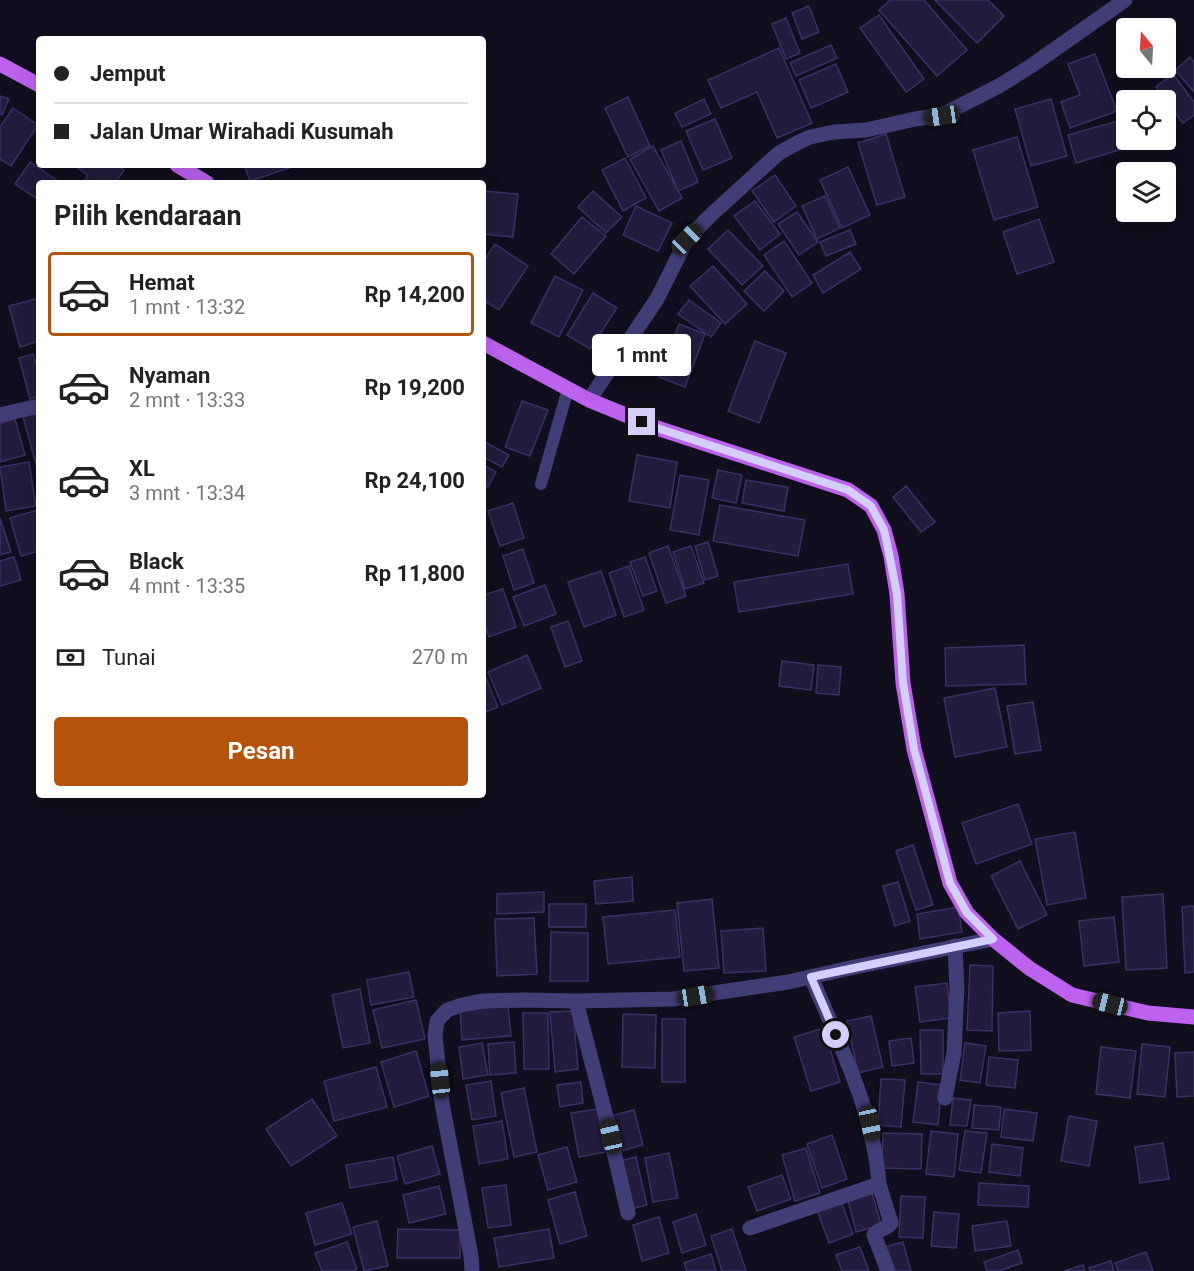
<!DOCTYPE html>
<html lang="id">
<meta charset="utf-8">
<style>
body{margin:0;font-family:Roboto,sans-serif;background:#f2f2f2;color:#222;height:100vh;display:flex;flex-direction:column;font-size:22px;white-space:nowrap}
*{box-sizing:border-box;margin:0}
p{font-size:20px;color:#767676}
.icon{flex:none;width:33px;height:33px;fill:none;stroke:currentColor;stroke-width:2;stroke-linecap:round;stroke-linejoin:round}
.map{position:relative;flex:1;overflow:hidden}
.sheet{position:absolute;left:36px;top:180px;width:450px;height:618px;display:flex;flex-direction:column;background:#fff;border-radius:6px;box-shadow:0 6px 24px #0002}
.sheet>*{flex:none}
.banner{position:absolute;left:36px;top:36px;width:450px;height:132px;border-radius:6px;box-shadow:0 6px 24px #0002;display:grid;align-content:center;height:132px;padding:0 18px;background:#fff}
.needle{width:39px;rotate:342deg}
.fabs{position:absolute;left:1116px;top:18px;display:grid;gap:12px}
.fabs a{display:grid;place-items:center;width:60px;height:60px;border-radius:6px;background:#fff;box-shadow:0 6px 24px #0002;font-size:30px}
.end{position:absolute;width:27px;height:27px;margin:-14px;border:8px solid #d4cefa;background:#111;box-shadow:0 0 0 3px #111}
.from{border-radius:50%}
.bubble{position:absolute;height:42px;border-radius:6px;background:#fff;box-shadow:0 6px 24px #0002;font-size:20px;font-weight:700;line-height:42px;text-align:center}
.car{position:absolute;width:18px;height:36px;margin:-18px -9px;border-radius:8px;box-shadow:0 0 4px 2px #0007;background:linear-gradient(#222 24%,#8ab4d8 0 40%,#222 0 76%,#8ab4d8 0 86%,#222 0)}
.banner b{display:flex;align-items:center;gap:21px;height:57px;font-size:22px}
.banner b+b{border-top:2px solid #e0e0e0}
.banner i{width:15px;height:15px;background:#222}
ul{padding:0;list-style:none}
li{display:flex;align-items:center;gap:18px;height:84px;margin:0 12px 9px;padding:0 6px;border:3px solid transparent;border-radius:6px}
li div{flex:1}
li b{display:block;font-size:22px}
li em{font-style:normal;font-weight:700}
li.selected{border-color:#b45309}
li>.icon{width:54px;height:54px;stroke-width:1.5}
h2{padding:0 18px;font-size:27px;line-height:72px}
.pay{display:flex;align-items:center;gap:15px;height:66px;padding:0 18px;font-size:22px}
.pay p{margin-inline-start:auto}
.primary-button{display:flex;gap:12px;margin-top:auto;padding:12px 18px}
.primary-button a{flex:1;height:69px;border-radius:6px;background:#b45309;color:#fff;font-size:24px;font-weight:700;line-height:69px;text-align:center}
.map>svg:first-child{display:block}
</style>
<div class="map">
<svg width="1194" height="1271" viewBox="0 0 1194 1271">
<rect width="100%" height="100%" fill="#110e1d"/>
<!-- building -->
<g fill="#231c3c" stroke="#3c3065" stroke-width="1.5">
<polygon points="890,0 924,0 967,50 937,76 879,10"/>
<polygon points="935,0 988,0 1004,16 977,43"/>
<polygon points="809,6 819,32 802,39 792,13"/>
<polygon points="879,15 924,79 906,92 860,28"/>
<polygon points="786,18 800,53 786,59 772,24"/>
<polygon points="831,45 837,58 796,76 790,63"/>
<polygon points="779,48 812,123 777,138 757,92 721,108 708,80"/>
<polygon points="1095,54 1117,111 1070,128 1061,102 1080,95 1068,64"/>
<polygon points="1190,57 1194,62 1194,92 1175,70"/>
<polygon points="836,64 848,92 811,108 799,80"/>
<polygon points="1173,74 1194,102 1194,115 1183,123 1156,87"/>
<polygon points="0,96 9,99 2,115 0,114"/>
<polygon points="628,97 650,146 628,157 605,108"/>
<polygon points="704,99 711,114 682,127 675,113"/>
<polygon points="1051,99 1067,156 1031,166 1015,109"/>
<polygon points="13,108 38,125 11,166 0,159 0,127"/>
<polygon points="715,119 732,158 703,170 686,131"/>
<polygon points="1122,120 1129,147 1076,163 1068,135"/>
<polygon points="886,134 905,197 877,205 858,143"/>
<polygon points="1017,137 1038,207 994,220 973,150"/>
<polygon points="681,141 698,182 678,191 661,150"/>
<polygon points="653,146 682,198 659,211 630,159"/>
<polygon points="625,158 646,198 623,211 602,170"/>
<polygon points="30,162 61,183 39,183 39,200 15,184"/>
<polygon points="73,165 117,165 124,170 115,183 83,183 88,175"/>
<polygon points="244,165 298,165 250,181"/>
<polygon points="848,167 870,215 842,228 820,180"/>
<polygon points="775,175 796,206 774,222 752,191"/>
<polygon points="483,191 518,194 513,237 483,234"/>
<polygon points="593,191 622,217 606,233 578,207"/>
<polygon points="825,196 840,228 817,239 802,206"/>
<polygon points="755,201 780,234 760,250 734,216"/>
<polygon points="636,206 672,223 658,251 623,235"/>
<polygon points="797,212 818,242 799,255 778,224"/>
<polygon points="582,217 606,236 574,274 551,254"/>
<polygon points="1039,219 1054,262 1017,274 1003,232"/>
<polygon points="728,230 763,266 742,285 708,249"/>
<polygon points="850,230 856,244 826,256 820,242"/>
<polygon points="784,241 812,283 792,297 764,255"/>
<polygon points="495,244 528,266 499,310 483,300 483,262"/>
<polygon points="850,252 861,269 823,293 813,275"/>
<polygon points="713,266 747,304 725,324 690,286"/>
<polygon points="765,271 784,291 764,311 744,291"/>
<polygon points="555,276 583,290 559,337 531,323"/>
<polygon points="593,293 617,308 590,349 567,335"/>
<polygon points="39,298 39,341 20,347 9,306"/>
<polygon points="689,300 721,323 711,337 678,314"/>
<polygon points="679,324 705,334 685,387 659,377"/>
<polygon points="755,341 786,353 759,423 728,411"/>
<polygon points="33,354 39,374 39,396 30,399 19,358"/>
<polygon points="522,401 548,410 530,456 505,447"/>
<polygon points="39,412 39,475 23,417"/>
<polygon points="15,419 25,455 0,462 0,423"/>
<polygon points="483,441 509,455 502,467 483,457"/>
<polygon points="637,455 677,462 670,508 629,501"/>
<polygon points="29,462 36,506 6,511 0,467"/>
<polygon points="483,465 496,472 488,487 483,484"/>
<polygon points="718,470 742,475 736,503 712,498"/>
<polygon points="680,475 709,480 699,535 670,530"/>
<polygon points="746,480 788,487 784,511 742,503"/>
<polygon points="906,486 935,522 921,532 893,497"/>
<polygon points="513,503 524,538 500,546 488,511"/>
<polygon points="720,505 805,520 798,556 713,541"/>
<polygon points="38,510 39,515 39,551 21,556 10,518"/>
<polygon points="0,518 11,552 0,555"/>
<polygon points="708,542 718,576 705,580 695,546"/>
<polygon points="668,546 686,596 666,603 649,553"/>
<polygon points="691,546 704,583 685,589 673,552"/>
<polygon points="523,549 534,583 514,590 503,556"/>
<polygon points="14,557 21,580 0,586 0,561"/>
<polygon points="645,557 657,591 643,596 630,562"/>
<polygon points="848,564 853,594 739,612 734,582"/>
<polygon points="629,566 644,610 624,617 609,573"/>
<polygon points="601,571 616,615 584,627 568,582"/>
<polygon points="545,585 556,614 524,626 513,597"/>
<polygon points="503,589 516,627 489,637 483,620 483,595"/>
<polygon points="568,621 582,661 565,667 551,627"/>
<polygon points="1024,645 1026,684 946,686 945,648"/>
<polygon points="527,655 541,688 502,705 488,672"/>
<polygon points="782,661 814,665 811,690 779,686"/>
<polygon points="818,665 841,667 839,695 816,693"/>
<polygon points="483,671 498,707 483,713"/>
<polygon points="995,688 1007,747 955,757 944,698"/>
<polygon points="1033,702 1041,750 1015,754 1007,706"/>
<polygon points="1018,804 1032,844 976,864 962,823"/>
<polygon points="1075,832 1086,898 1047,905 1035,839"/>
<polygon points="913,845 933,905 916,910 896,851"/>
<polygon points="1020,861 1047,915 1018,929 991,876"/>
<polygon points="632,877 633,901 596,904 594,881"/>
<polygon points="898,882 910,921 895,926 883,886"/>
<polygon points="544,892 544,912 497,914 497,894"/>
<polygon points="1163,894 1167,968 1126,970 1122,897"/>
<polygon points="712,899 719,968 684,971 677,903"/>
<rect x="549" y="904" width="37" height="23"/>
<polygon points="1194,906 1194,972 1185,973 1182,907"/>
<polygon points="958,907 962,932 920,939 917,914"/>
<polygon points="675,910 680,957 608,964 603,917"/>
<polygon points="1114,917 1119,962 1084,966 1079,921"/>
<polygon points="534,918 537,974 497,976 495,919"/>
<polygon points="763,928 766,971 724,973 721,931"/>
<polygon points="551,932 588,933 588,981 550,981"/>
<polygon points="970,965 993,966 992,1031 967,1030"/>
<polygon points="409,972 414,997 371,1005 367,980"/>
<polygon points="947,983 951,1018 920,1022 915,987"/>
<polygon points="360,989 370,1043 343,1048 332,995"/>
<polygon points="416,1000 425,1039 382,1048 373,1010"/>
<polygon points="508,1006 511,1036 462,1040 460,1010"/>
<polygon points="573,1011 578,1069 555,1072 550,1012"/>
<polygon points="1030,1011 1031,1050 999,1051 998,1013"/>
<polygon points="523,1013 548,1013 549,1069 524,1069"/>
<polygon points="623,1014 656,1015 655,1068 622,1067"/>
<polygon points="871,1016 883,1067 858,1073 847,1021"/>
<rect x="662" y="1019" width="23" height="63"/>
<polygon points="824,1028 840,1082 811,1091 794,1037"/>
<polygon points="920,1030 943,1030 943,1074 921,1074"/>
<polygon points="911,1038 914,1063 892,1066 889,1041"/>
<polygon points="514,1042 516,1073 490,1075 488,1044"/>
<polygon points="482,1043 488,1075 463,1079 459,1047"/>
<polygon points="965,1043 986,1046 980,1083 960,1080"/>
<polygon points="1142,1044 1170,1047 1165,1097 1137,1094"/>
<polygon points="1101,1047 1136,1051 1130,1098 1096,1094"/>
<polygon points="416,1051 429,1096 394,1107 381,1062"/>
<polygon points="1194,1052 1194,1096 1177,1097 1175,1053"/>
<polygon points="989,1057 1018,1060 1015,1088 986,1085"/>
<polygon points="376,1067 387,1107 334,1121 324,1081"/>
<polygon points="881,1079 905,1080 901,1127 878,1125"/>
<polygon points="491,1081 496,1116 472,1120 466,1085"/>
<polygon points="581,1082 583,1103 560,1107 557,1085"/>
<polygon points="918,1082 942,1085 938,1125 913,1122"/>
<polygon points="524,1088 537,1152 514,1157 501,1093"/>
<polygon points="953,1098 971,1100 967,1126 950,1125"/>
<polygon points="312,1099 337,1136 291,1166 266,1129"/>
<polygon points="974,1105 1001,1107 999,1130 972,1128"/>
<polygon points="597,1109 605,1152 579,1157 571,1113"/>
<polygon points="1004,1109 1037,1113 1033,1141 1001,1137"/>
<polygon points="634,1110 643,1145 620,1151 611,1116"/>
<polygon points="1069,1116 1097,1121 1089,1166 1061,1161"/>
<polygon points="502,1121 508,1159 479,1164 473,1126"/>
<polygon points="931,1131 958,1134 954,1177 926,1174"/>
<polygon points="965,1131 987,1133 981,1173 959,1170"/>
<polygon points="883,1133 922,1134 921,1169 882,1168"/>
<polygon points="832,1135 847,1179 822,1188 807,1144"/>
<polygon points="1163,1143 1169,1179 1140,1183 1135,1147"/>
<polygon points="992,1144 1023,1148 1020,1176 989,1172"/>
<polygon points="432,1146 440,1174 405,1184 397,1156"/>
<polygon points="567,1147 577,1182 548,1190 538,1155"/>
<polygon points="806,1148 820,1193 795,1201 782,1155"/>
<polygon points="669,1153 678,1198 653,1202 645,1158"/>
<polygon points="393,1157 397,1180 350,1188 346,1165"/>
<polygon points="636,1157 647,1205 631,1209 620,1161"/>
<polygon points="782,1175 791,1199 757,1211 748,1187"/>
<polygon points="979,1183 1029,1186 1028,1207 978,1205"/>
<polygon points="506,1185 511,1225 488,1228 482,1188"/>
<polygon points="439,1186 446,1214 409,1223 403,1195"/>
<polygon points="575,1192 587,1236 560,1244 548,1200"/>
<polygon points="872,1193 881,1225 856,1232 848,1200"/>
<polygon points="901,1196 925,1197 923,1238 899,1237"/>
<polygon points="841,1201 853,1234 829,1243 817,1210"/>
<polygon points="342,1203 352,1234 315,1245 306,1213"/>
<polygon points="934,1212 959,1214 956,1248 931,1246"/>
<polygon points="696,1214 706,1245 682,1253 673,1222"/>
<polygon points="659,1217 669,1253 642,1261 633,1225"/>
<polygon points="377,1221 388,1266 364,1271 353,1227"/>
<polygon points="1007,1221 1011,1246 975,1251 972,1226"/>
<polygon points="398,1229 460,1230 460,1258 397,1258"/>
<polygon points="549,1229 554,1258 499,1267 494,1238"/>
<polygon points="732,1229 746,1271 722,1271 711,1236"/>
<polygon points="347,1242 357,1269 352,1271 322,1271 315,1253"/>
<polygon points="903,1242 911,1271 891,1271 884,1247"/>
<polygon points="860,1247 869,1271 842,1271 836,1255"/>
<polygon points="1018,1250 1022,1263 999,1271 987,1271 984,1262"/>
<polygon points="1146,1252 1153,1271 1118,1271 1115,1263"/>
<polygon points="711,1254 716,1271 687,1271 684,1263"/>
<polygon points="1111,1261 1114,1271 1090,1271 1089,1268"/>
<polygon points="1083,1265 1085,1271 1064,1271"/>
</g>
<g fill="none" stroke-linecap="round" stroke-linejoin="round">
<!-- lane -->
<polyline stroke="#413d77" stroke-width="12" points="541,484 568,389"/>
<!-- street -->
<g stroke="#413d77" stroke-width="15">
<polyline points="589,400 657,299 687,239 712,214 779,153 797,143 810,137 834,132 866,130 915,119 942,115 999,86 1031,66 1125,0"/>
<polyline points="0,415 39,406"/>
<polyline points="576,1001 606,1117 628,1213"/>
<polyline points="945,1098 954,1053 957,989 955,946"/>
<path d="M 879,1184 L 891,1223 C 887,1229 878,1229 874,1235 L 888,1271"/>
<path d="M 750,1228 L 879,1184 C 874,1111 839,1043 811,977"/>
<polyline points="472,1271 471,1256 442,1103 435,1035 437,1021 447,1010 462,1005 482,1001 524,1000 576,1001 673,999 788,982 850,968 993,939"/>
</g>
<!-- primary -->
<g stroke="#bd61ef" stroke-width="15">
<polyline points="0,64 39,85"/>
<polyline points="177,165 207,183"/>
<polyline points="483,343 589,400 660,429 848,490 871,506 884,530 891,556 897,594 903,683 914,749 950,883 967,913 993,939 1029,968 1072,995 1148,1013 1194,1017"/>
</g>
</g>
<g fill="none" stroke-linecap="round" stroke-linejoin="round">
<!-- route -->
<polyline stroke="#d4cefa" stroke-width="8" points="642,422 660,429 848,490 871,506 884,530 887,543 897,594 903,683 914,749 950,883 967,913 993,939 811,977 836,1035"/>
</g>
</svg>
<div class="fabs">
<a><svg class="needle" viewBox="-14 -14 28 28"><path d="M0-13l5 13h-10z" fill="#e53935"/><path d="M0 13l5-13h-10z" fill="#767676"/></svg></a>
<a><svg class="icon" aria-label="locate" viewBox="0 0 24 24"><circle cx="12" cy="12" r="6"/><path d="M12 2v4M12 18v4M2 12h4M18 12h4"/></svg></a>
<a><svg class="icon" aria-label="layers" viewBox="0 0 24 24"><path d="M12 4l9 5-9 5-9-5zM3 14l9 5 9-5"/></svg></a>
</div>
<i class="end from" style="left:836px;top:1035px"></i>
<i class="end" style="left:642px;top:422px"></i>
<div class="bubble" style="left:592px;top:334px;width:99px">1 mnt</div>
<i class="car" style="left:942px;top:116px;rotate:262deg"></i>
<i class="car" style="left:687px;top:239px;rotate:45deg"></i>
<i class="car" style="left:696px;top:996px;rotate:81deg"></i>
<i class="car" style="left:1110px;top:1004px;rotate:284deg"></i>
<i class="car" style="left:440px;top:1080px;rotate:354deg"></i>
<i class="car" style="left:870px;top:1123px;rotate:168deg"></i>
<i class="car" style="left:611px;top:1136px;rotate:347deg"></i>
<div class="banner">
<b><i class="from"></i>Jemput</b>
<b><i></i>Jalan Umar Wirahadi Kusumah</b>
</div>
<section class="sheet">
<h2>Pilih kendaraan</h2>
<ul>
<li class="selected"><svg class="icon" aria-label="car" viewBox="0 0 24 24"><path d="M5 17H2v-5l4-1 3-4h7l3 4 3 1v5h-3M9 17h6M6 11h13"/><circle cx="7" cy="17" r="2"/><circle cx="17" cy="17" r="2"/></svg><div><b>Hemat</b><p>1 mnt · 13:32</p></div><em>Rp 14,200</em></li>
<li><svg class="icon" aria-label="car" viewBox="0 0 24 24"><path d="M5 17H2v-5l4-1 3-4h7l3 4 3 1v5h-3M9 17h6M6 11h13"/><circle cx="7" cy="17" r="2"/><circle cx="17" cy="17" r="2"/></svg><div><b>Nyaman</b><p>2 mnt · 13:33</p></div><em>Rp 19,200</em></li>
<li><svg class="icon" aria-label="car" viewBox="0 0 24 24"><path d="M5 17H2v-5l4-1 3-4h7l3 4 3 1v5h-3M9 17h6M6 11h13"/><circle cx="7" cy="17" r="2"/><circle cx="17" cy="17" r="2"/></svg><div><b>XL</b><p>3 mnt · 13:34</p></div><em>Rp 24,100</em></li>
<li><svg class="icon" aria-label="car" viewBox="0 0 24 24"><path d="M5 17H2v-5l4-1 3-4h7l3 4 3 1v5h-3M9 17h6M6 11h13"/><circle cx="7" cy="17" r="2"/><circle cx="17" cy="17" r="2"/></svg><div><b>Black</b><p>4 mnt · 13:35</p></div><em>Rp 11,800</em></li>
</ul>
<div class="pay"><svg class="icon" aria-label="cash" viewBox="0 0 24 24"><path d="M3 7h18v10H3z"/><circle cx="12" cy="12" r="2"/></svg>Tunai<p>270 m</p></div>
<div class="primary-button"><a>Pesan</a></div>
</section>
</div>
